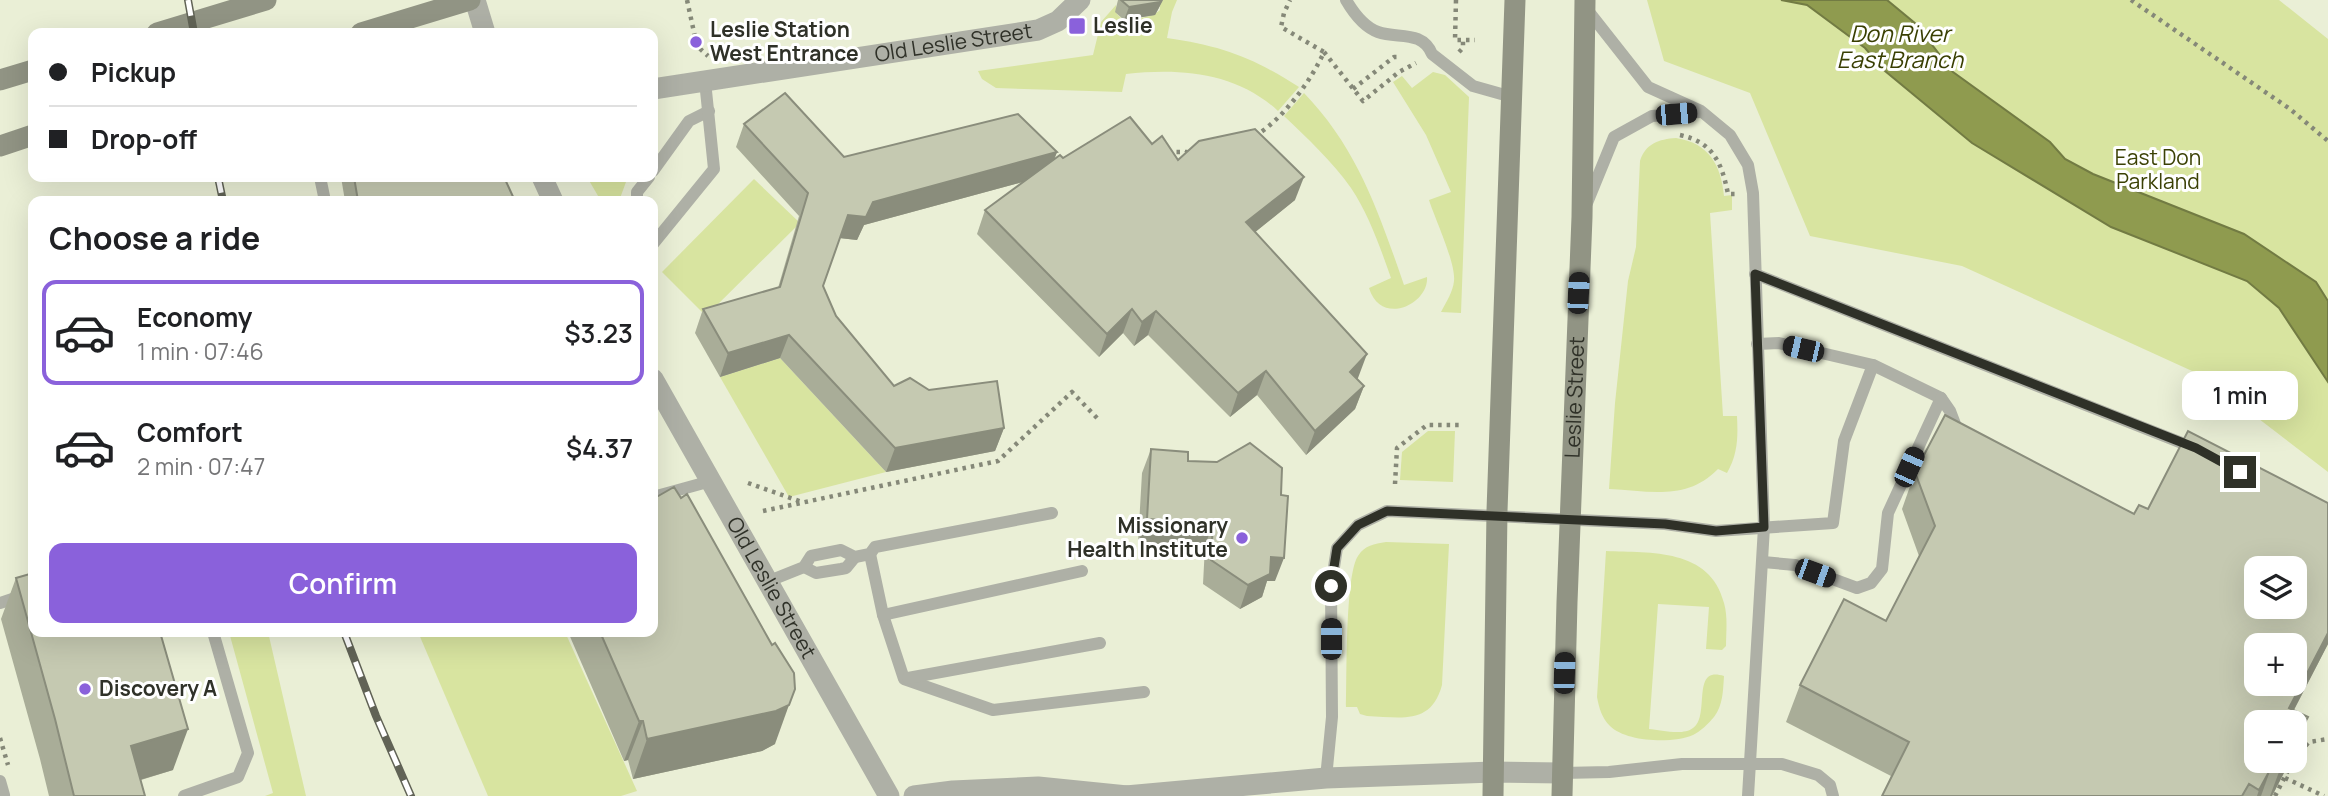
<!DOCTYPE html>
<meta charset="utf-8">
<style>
body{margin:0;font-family:Manrope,sans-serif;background:#f2f2f2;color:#202124;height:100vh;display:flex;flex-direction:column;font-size:26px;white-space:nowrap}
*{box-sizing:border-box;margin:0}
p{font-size:23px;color:#757577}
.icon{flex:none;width:38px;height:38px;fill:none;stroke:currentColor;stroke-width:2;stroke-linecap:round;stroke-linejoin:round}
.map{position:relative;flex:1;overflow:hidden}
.details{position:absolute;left:28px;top:196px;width:630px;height:441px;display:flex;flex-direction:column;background:#fff;border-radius:14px;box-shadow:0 7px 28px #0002}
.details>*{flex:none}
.top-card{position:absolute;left:28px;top:28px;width:630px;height:154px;border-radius:14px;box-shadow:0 7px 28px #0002;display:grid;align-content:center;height:154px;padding:0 21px;background:#fff}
.buttons{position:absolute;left:2244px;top:556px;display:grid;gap:14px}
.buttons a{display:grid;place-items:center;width:63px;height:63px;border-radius:14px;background:#fff;box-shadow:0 7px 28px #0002;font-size:35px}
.end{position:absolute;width:32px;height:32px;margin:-16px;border:9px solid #2f3128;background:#fff;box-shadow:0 0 0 4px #fff}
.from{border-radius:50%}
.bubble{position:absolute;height:49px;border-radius:14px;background:#fff;box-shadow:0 7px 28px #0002;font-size:23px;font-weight:600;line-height:49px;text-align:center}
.car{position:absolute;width:21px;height:42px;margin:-21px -10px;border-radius:9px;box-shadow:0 0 5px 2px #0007;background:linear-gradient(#222 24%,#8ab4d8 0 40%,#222 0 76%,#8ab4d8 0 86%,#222 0)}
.top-card b{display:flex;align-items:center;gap:24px;height:66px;font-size:26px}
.top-card b+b{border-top:2px solid #e0e0e0}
.top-card i{width:18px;height:18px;background:#202124}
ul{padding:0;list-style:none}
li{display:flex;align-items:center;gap:21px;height:105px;margin:0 14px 10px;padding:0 7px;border:4px solid transparent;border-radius:14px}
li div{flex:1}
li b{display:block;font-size:26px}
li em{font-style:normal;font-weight:600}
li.on{border-color:#8a61db}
li>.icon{width:63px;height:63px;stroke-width:1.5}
h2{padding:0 21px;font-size:32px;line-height:84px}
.action{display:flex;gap:14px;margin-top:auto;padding:14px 21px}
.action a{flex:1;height:80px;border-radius:14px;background:#8a61db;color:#fff;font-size:28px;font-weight:600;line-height:80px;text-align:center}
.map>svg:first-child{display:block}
</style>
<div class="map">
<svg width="2328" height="796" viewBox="0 0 2328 796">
<rect width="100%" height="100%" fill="#eaefd6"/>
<!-- green -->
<g fill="#d8e4a0">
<path d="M 1160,0 L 1177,0 L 1172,12 L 1167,38 C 1222,46 1252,57 1299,87 L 1278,111 C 1236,72 1180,68 1126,74 L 1122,92 L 996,88 L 982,79 L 978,71 L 1093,55 L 1101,22 L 1116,5 L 1117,14 L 1123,20 C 1135,19 1151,18 1160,10 Z"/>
<polygon points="1647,0 2279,0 2328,39 2328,472 2203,376 1962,266 1810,236 1750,93 1664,61"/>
<path d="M 1433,72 L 1445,75 L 1469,97 L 1461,313 L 1441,312 C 1446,302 1453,292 1454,281 C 1456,263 1435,219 1429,200 L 1451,192 L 1426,135 L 1393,82 L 1402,76 L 1412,88 Z"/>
<path d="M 1304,93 C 1358,149 1379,213 1404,285 L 1427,277 C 1429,304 1381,327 1369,288 L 1391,278 C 1380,247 1369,215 1351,188 C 1332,161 1307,138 1284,116 Z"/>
<path d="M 1676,138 C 1709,143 1721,165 1724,196 L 1732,195 L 1732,210 L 1710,213 L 1723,416 L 1737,416 C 1738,437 1738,454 1727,473 L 1718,469 C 1687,501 1650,491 1609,489 L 1615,403 L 1628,281 L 1636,247 L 1640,161 C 1645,144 1659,139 1676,138 Z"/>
<polygon points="587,177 618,177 626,182 619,201 601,201"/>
<polygon points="754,179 800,223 706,316 662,272"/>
<polygon points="780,358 886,472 789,497 720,377"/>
<polygon points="1428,431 1455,431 1453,482 1400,480 1402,452"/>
<path d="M 1386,542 L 1449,544 L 1442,685 C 1431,726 1400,717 1367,716 L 1360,714 L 1357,707 L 1346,707 C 1347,678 1345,575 1358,556 C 1365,545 1374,544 1386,542 Z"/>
<path d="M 1606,551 C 1651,553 1710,548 1724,603 C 1728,617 1726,632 1726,646 L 1722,650 L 1706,649 L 1709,607 L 1658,604 L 1649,729 C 1661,730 1683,736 1693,728 C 1711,716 1690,665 1724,676 C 1723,691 1723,705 1714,717 C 1709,723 1700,732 1693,735 C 1673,744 1626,742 1610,726 C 1602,718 1599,708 1597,697 Z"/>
<polygon points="229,632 268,632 306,796 265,796 273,793"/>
<polygon points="418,632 565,632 637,791 621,796 488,796"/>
</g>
<!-- water -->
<polygon fill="#8f9b4f" stroke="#727b43" stroke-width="2" points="1781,0 1887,0 1916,24 1953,72 2050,142 2065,159 2093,174 2244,234 2316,282 2328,301 2328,382 2279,308 2247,281 2111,227 1972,143 1885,71 1865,48 1807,5"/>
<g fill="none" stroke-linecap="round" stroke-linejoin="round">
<!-- path -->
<g stroke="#858878" stroke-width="4.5" stroke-dasharray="3.5 5" stroke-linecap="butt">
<polyline points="687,0 697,46 708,56"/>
<polyline points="1456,0 1455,40 1475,40"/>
<polyline points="2131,0 2290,109 2328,141"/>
<polyline points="1324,52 1363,101 1399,72 1416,63"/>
<polyline points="1459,52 1463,48 1463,40"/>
<polyline points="1353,89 1394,57 1397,57"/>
<path d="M 1680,135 C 1713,142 1722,163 1728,194 L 1735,194"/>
<path d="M 1255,136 C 1283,119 1311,81 1324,52 L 1281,27 L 1284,13 L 1290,0"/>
<polyline points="1168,152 1187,152 1183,157"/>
<polyline points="748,483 802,502"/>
<polyline points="1395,484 1397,448 1427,425 1459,425"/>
<polyline points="763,511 998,461 1072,392 1099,420"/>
<polyline points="0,738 8,765"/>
<polyline points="2294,758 2309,742 2328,739"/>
<polyline points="2285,778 2324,796"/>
<polyline points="2275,796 2293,761"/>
</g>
<!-- service -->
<g stroke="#aeb0a6" stroke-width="12">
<path d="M 1346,0 C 1353,12 1364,27 1378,32 C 1398,39 1422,30 1432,54 L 1473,86 L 1512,97"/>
<polyline points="1585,7 1648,87 1701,111 1730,135 1748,165 1753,193 1764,527 1748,796"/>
<polyline points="653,171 689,121 709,111"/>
<polyline points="320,177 325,201"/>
<polyline points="637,201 637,192 649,177"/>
<polyline points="1587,203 1614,137 1652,116 1700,112"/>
<polyline points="653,244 714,169 705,81"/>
<polyline points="1755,274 2197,449"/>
<polyline points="1757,344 1779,343 1873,365 1941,398 1888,513 1882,569 1871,583 1857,588 1795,565 1763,562"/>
<polyline points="1941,398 1950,411 1958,432"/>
<polyline points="653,497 711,481"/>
<polyline points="870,554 883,615 904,679 993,710 1144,692"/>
<polyline points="804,567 816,573 841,569 846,568 855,557"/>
<polyline points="769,581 804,567 811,556 841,550 855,557 870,554 875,547 1052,513"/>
<polyline points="0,603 33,592"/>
<polyline points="883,615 1082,571"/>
<polyline points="908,678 1100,643"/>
<polyline points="1562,773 1609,772 1682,764 1782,764 1818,775 1830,785 1833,796"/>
<polyline points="1326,778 1332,717 1331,586 1337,548 1358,525 1387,511 1665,524 1716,531 1833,523 1844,441 1873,365"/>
<polyline points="0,781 4,795 2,796"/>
<polyline points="184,796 238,777 248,753 213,632"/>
</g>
<!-- minor -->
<g stroke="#aeb0a6" stroke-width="21">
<polyline points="475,0 485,33"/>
<path id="s1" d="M 653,89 L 1038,30 L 1058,21 L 1080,0"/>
<polyline points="542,177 553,201"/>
<path id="s2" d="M 653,379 L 889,796"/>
</g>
<!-- tertiary -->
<g stroke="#aeb0a6" stroke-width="21">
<polyline points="914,796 953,791 1038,787 1127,796"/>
<polyline points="1126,796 1326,778 1493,772 1562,773"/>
</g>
<!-- secondary -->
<g stroke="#919484" stroke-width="21">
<polyline points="157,33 266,0"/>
<polyline points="361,33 470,0"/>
<polyline points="0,80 33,70"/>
<polyline points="0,146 33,135"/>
<polyline points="1493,796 1497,511 1515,0"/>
<path id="s3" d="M 1562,796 L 1567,602 L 1582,217 L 1585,0"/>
</g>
<!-- rail casing -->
<g stroke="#616356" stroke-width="8">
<g id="rail">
<polyline points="188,0 194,33"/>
<polyline points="218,177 223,201"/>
<polyline points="344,632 376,716 411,796"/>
</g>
</g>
<!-- rail -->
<use href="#rail" stroke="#fff" stroke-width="5" stroke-dasharray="16" stroke-linecap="butt"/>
</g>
<!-- wall -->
<g fill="#a9ad98">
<polygon points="1118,0 1163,0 1155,15 1124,20 1115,12"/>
<polygon points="744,124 844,157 1057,152 1054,160 1152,144 1178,160 1295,200 1255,232 1358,378 1357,379 1364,386 1355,409 1306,455 1257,395 1230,417 1148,335 1134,346 1123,333 1099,357 977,234 985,210 1023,182 864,225 857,240 840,238 823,286 836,316 894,386 929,390 1004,428 995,451 886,472 780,358 720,377 695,333 703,309 778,288 799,216 736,147"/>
<polygon points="341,177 504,177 515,201 345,201"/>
<polygon points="1151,449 1188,461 1275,581 1267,581 1262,597 1240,609 1203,584 1205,546 1138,543 1142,473"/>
<polygon points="1915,472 2134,514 2148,509 2328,503 2328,644 2294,710 2290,761 2272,796 1882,796 1891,776 1786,722 1800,685 1886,621 1919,556 1902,509"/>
<polygon points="16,578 173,770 141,780 145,796 49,796 40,759 1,619"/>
<polygon points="568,632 653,632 775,744 762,751 633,779 628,760 624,761"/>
</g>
<!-- shaded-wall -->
<g fill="#8a8d7c">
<polygon points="1163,0 1155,15 1124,20 1129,7"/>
<polygon points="1057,152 1048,175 864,225 857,240 839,238 848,215 873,202"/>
<polygon points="1304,177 1295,200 1238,246 1246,222"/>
<polygon points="1132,309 1123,333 1099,357 1107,334"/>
<polygon points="1156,311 1148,335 1134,346 1142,322"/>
<polygon points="789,335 780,358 720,377 728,353"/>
<polygon points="1367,354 1358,378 1341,395 1350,372"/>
<polygon points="1266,371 1257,395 1230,417 1238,393"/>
<polygon points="1364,386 1355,409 1306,455 1315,431"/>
<polygon points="1004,428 995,451 886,472 895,448"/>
<polygon points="1147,519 1213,523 1205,546 1138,543"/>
<polygon points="1271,557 1284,558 1275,581 1267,581 1262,597 1240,609 1248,585"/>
<polygon points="2328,633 2328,644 2287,723 2289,708"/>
<polygon points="789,705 775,744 762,751 633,779 647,739"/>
<polygon points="2308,717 2294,754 2294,743"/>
<polygon points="639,721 643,721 628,760 624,761"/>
<polygon points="188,729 173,770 116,787 131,746"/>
<polygon points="2285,761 2290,761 2272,796 2270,796 2279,772"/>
<polygon points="2271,768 2261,796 2257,796 2259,790"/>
</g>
<!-- building -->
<g fill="#c5c9b1" stroke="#8a8d7c" stroke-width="2" fill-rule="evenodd">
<polygon points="1121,0 1161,0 1160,2 1129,7"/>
<polygon points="785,93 844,157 1018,114 1057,152 873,202 866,217 848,215 823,286 836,316 894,386 910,378 929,390 997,381 1004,428 895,448 789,335 728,353 703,309 780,287 808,193 744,124"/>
<polygon points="1130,117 1152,144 1162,136 1178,160 1199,141 1255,129 1304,177 1246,222 1367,354 1350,372 1364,386 1315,431 1266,371 1238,393 1156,311 1142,322 1132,309 1107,334 985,210 1060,155 1063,158"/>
<polygon points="354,177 504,177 515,201 358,201"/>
<path d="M 1945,415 L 2134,514 L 2139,505 L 2148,509 L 2188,431 L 2328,503 L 2328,633 L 2289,708 L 2308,717 L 2294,743 L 2294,723 L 2256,723 L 2256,761 L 2285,761 L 2279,772 L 2271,768 L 2259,790 L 2249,784 L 2242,796 L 1882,796 L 1909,742 L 1800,685 L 1844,599 L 1886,621 L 1935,526 L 1915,472 ZM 2256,569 L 2294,569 L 2294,607 L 2256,607 ZM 2256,646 L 2294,646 L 2294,684 L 2256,684 Z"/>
<polygon points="1250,443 1282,468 1281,495 1288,496 1284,558 1271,557 1270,574 1248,585 1211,560 1213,523 1147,519 1151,449 1188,452 1188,461 1217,462"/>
<polygon points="674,487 681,498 687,494 772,645 775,643 794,673 795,689 789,705 776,711 647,739 643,721 639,721 600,632 653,632 653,499"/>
<polygon points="33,573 33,632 160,632 188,729 131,746 145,796 74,796 55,719 16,578"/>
</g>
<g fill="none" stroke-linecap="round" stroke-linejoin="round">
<!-- route -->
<polyline stroke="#2f3128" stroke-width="9" points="1331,586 1337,548 1358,525 1387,511 1665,524 1716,531 1764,527 1755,274 2196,448 2240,472"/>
</g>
<!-- markers -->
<g fill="#8a61db" stroke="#fff" stroke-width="2.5">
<rect x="1068" y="17" width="18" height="18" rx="3.5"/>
<circle cx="696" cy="42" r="7"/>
<circle cx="1242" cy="538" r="7"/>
<circle cx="85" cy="689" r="7"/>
</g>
<g text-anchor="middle" stroke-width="6" stroke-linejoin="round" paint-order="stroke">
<!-- poi labels -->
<g font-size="21" font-weight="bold" fill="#2f3128" stroke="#fff" text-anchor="start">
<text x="1093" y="33">Leslie</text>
<text x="710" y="37">Leslie Station<tspan x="710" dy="24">West Entrance</tspan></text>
<text x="1228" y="533" text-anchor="end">Missionary<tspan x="1228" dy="24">Health Institute</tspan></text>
<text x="99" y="696">Discovery A</text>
</g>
<!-- street labels -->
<g font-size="21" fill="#2f3128" stroke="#fff">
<text dy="7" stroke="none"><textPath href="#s1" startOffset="304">Old Leslie Street</textPath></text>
<text dy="7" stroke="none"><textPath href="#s3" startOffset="399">Leslie Street</textPath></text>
<text dy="7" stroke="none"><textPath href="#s2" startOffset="240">Old Leslie Street</textPath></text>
</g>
<!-- park labels -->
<g font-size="21" fill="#3b4104" stroke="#fff">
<text x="2158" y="165">East Don<tspan x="2158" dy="24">Parkland</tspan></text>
</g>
<!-- water labels -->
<g font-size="23" font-style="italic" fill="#393f02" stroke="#fff">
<text x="1900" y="42">Don River<tspan x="1900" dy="26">East Branch</tspan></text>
</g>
</g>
</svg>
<div class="buttons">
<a><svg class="icon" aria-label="layers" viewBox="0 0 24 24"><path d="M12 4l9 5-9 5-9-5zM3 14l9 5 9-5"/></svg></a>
<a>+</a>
<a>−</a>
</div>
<i class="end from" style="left:1331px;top:586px"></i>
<i class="end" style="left:2240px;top:472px"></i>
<div class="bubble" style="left:2182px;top:371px;width:116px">1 min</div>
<i class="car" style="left:1676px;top:114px;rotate:85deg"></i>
<i class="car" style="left:1578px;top:293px;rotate:3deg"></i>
<i class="car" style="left:1803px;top:349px;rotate:283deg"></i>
<i class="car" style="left:1909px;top:467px;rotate:24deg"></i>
<i class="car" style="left:1815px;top:573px;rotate:110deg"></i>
<i class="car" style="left:1331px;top:639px;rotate:0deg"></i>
<i class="car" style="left:1564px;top:673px;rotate:2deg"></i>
<div class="top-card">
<b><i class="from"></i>Pickup</b>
<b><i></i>Drop-off</b>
</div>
<section class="details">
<h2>Choose a ride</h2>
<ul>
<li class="on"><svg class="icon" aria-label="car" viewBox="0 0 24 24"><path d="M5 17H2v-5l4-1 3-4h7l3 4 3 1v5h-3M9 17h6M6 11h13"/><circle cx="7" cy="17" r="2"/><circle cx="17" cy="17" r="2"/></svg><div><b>Economy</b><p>1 min · 07:46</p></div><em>$3.23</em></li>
<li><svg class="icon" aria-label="car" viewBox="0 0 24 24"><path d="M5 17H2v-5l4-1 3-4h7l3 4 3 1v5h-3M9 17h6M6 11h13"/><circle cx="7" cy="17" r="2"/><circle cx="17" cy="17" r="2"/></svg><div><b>Comfort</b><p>2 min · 07:47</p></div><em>$4.37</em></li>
</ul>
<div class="action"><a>Confirm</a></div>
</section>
</div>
